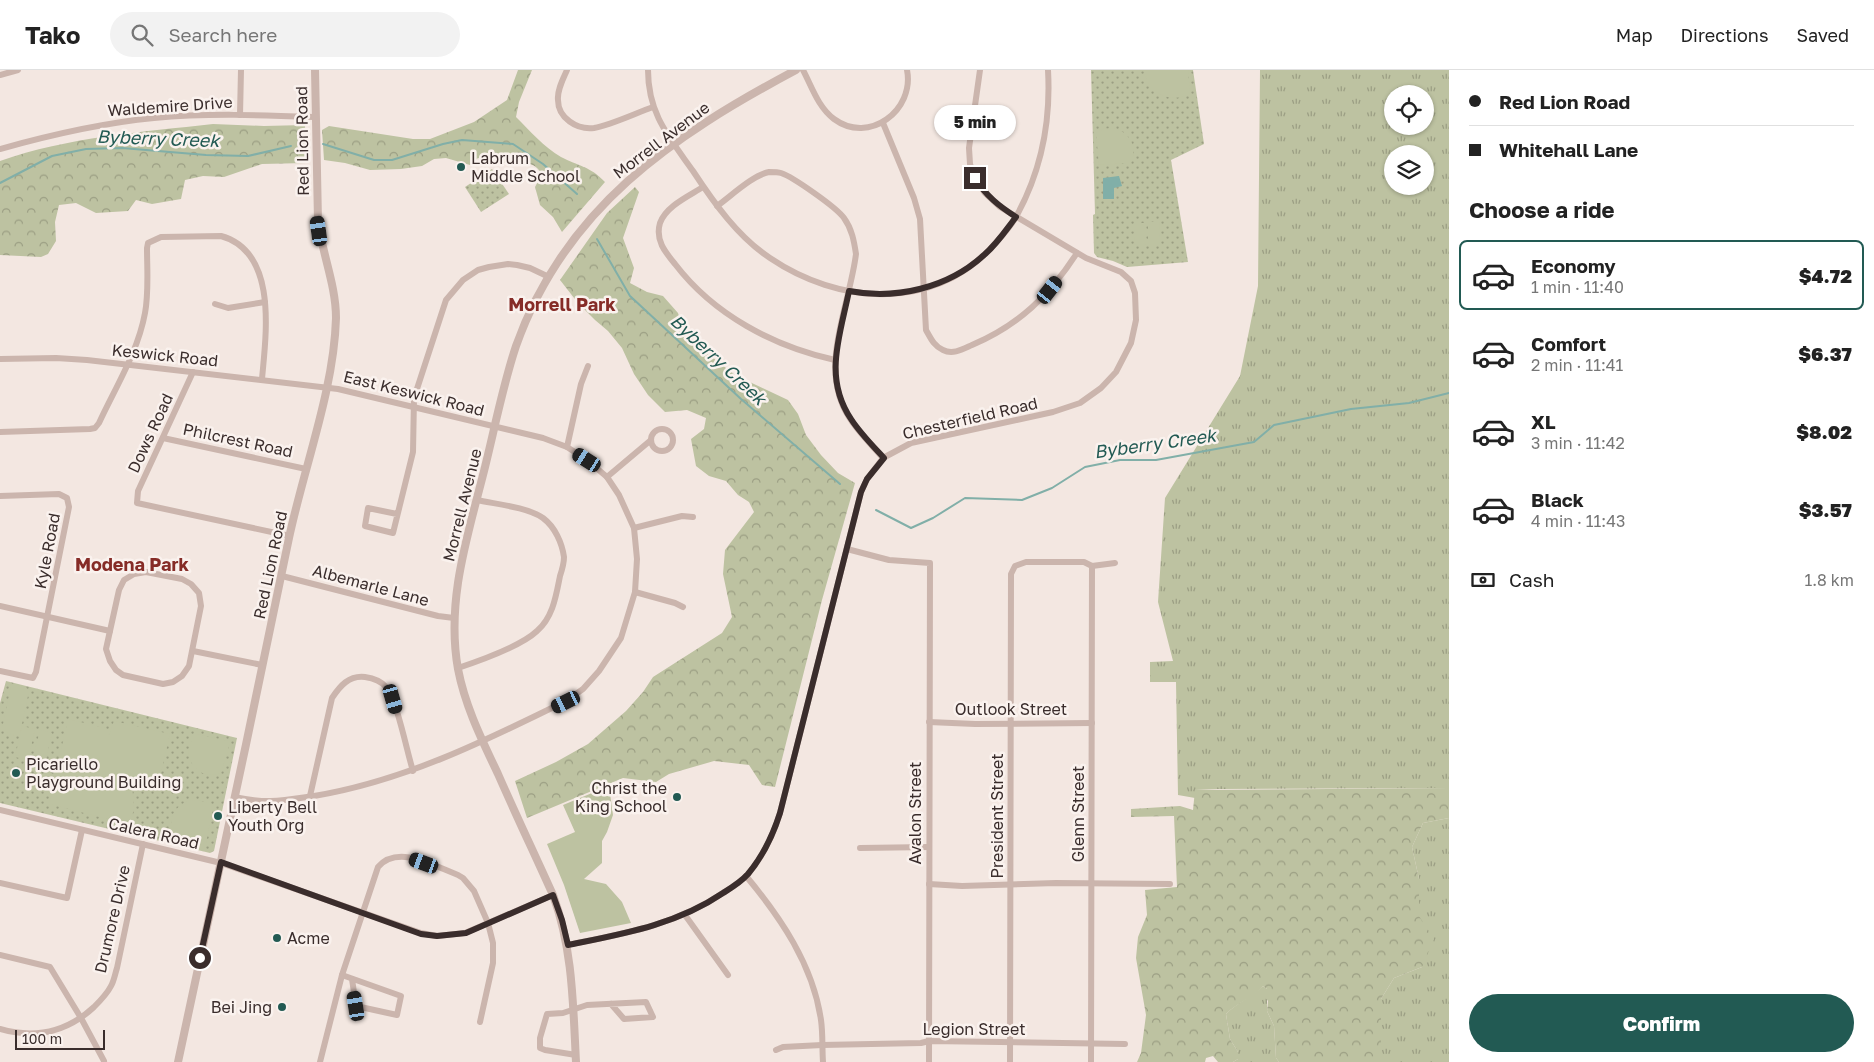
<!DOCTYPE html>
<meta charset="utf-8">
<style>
body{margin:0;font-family:"Golos Text",sans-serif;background:#f2f2f2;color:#222;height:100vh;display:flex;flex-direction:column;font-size:19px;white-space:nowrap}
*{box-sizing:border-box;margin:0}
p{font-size:16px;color:#767676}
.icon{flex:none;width:28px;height:28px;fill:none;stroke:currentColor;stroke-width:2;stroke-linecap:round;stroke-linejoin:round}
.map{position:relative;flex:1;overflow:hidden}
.details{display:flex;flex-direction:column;background:#fff;width:425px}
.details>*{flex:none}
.guide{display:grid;align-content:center;height:110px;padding:0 20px;background:#fff}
.tools{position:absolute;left:1384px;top:15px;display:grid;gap:10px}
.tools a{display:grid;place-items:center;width:50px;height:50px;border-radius:50%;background:#fff;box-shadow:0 1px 4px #0004;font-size:25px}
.scale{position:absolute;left:15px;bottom:12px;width:90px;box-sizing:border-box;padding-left:5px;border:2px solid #3a2d2c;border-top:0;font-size:14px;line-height:18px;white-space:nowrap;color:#3a2d2c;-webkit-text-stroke:4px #faf2ee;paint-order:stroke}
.end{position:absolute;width:22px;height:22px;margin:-11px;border:6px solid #3a2d2c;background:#fff;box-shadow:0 0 0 2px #fff}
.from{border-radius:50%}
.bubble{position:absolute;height:35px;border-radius:18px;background:#fff;box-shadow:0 1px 4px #0004;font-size:16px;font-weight:800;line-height:35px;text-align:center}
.car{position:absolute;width:15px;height:30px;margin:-15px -8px;border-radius:6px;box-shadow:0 0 4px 1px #0007;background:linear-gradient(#222 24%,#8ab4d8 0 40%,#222 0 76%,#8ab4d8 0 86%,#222 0)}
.guide b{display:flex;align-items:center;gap:18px;height:48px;font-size:19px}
.guide b+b{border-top:1px solid #e0e0e0}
.guide i{width:12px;height:12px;background:#222}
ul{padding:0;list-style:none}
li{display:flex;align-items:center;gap:15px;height:70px;margin:0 10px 8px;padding:0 10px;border:2px solid transparent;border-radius:8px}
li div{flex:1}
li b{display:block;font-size:19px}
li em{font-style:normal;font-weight:800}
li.on{border-color:#225a53}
li>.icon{width:45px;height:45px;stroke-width:1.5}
h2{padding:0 20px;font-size:22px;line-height:60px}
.pay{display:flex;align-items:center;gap:12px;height:55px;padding:0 20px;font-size:19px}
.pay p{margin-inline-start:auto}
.button{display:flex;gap:10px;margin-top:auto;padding:10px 20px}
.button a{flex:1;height:58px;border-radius:30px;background:#225a53;color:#fff;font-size:20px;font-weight:800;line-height:58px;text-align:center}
header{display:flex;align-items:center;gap:30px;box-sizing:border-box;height:70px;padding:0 25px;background:#fff;border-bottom:1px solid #e0e0e0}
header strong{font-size:24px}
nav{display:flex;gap:28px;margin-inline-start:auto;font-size:18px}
.search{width:350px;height:45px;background:#f2f2f2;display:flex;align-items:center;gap:12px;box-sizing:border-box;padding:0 18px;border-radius:28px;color:#767676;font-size:19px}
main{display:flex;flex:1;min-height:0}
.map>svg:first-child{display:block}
</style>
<header>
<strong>Tako</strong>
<div class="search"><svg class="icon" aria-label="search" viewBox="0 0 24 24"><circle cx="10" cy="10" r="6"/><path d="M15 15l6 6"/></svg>Search here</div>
<nav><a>Map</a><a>Directions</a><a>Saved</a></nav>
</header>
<main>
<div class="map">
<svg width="1449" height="992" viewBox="0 0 1449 992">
<defs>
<pattern id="grass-tufts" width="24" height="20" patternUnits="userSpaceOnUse" patternTransform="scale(1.25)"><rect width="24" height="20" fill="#bdc2a1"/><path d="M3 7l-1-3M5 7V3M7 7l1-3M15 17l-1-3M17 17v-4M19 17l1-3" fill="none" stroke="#9b9e83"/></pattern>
<pattern id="forest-crowns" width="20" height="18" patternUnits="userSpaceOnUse" patternTransform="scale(1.25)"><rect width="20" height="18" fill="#bdc2a1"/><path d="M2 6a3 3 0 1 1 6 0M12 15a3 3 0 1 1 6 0" fill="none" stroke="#9b9e83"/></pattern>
<pattern id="park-dots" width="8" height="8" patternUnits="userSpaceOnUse" patternTransform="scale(1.25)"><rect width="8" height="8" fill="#bdc2a1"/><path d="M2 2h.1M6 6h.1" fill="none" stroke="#9b9e83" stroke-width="1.8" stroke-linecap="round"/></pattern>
</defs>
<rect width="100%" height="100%" fill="#f3e7e1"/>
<!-- grass -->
<g fill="url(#grass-tufts)" fill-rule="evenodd">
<path d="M 1260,0 L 1449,0 L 1449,718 L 1218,719 L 1195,720 L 1195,728 L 1178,725 L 1176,612 L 1150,612 L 1150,592 L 1173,591 L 1158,532 L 1165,428 L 1240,306 L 1258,216 ZM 1392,24 L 1425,24 L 1425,56 L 1392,56 ZM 1392,84 L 1425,84 L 1425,116 L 1392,116 Z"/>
<polygon points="1449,748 1449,992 1381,992 1381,929 1394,908 1422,897 1419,847 1419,809 1412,777 1423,753"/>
<path d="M 1263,916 L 1267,919 L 1267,941 L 1274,956 L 1276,988 L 1279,992 L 1233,992 L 1238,989 L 1238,982 L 1230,969 L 1226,944 C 1237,933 1251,927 1263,916 Z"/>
</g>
<!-- forest -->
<g fill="url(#forest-crowns)">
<path d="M 518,0 L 532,0 L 519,32 L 516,47 C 530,61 544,77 561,87 C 578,96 590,96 605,112 L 562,162 L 553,147 L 540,135 L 535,117 L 542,104 C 532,88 522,95 506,93 C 497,92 488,90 478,88 L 470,95 L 446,88 L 434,89 L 422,96 L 401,99 L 370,100 L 345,93 L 324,90 L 322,60 L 329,56 L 413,69 L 430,69 L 474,52 L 507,30 Z"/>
<path d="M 213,54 L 264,56 L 305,55 L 306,93 L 262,94 L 224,107 L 203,106 L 185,110 L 181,129 L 152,134 L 136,130 L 128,141 L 96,143 L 76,133 L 59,135 L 55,152 L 56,171 L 48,184 L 41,187 L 0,185 L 0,91 C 68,67 142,62 213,54 Z"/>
<polygon points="635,117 639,122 623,168 634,198 630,213 647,222 663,226 678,243 682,256 703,280 735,305 788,330 798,344 806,365 821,385 838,403 855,413 822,530 775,717 762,715 749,695 714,691 669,704 656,712 623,708 527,748 515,711 556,692 588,674 626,641 643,622 653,607 722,563 732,547 723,504 725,480 754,442 749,432 738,425 726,411 709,406 696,396 691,369 704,359 706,348 687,340 665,342 648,325 634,304 622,278 608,261 595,250 578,233 560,210 607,143"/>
<path d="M 1449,718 L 1449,748 L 1423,753 L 1412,777 L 1419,809 L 1419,846 L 1434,869 L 1422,897 L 1394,908 L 1381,929 L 1381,992 L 1279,992 L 1276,988 L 1274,956 L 1267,941 L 1268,931 L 1265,927 L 1267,919 L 1263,916 C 1253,928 1238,932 1226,944 L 1230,969 L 1238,982 L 1238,989 L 1233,992 L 1218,992 L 1213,986 L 1206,988 L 1205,992 L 1137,992 L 1141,983 L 1146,945 L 1136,888 L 1138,867 L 1147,845 L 1145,820 L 1177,817 L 1174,746 L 1131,747 L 1131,739 L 1180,736 L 1193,740 L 1195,720 Z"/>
</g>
<!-- park -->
<g fill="url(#park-dots)">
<polygon points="1091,0 1193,0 1204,74 1171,90 1188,192 1127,197 1113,191 1097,187 1094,183 1093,145 1095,144"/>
<polygon points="492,99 509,124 481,142 465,117"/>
<polygon points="6,611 237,668 214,781 210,783 0,733 0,633"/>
</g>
<!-- pitch -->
<g fill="#bdc2a1">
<path d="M 1144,0 L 1188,0 L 1190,24 C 1169,34 1147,23 1144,0 Z"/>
<path d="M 1112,58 C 1129,61 1138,76 1131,93 L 1099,95 L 1096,63 L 1103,59 Z"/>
<polygon points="1148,152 1159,152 1160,174 1148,174"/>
<polygon points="1134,153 1146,153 1146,174 1135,175"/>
<polygon points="15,615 25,617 29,621 20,663 16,666 5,662 2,659 11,617"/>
<polygon points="68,649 105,658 109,665 114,651 170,664 157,720 132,715 134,736 131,755 49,734"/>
<polygon points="22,656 35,659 28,690 15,687"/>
<polygon points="40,660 52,663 45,694 32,691"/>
<path d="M 197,664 L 228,671 L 230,673 L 221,703 C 196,713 177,682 197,664 Z"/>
<polygon points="609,716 613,745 607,762 602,771 602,793 584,809 606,814 622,832 631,853 580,863 564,815 547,774 575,762 563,735"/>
<path d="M 198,730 L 207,733 L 213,739 L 206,773 L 203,775 L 174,766 C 165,748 178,729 198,730 Z"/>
</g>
<!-- water -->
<polygon fill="#81afa8" points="1119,106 1122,116 1114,118 1114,129 1103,129 1103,108"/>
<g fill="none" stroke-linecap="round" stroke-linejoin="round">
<!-- stream -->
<g stroke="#81afa8" stroke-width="2">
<polyline points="323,74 374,90 392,90 443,74 462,70 513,74 543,94 577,124"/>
<polyline points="0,113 52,86 86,79 122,78 206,85 248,86 291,76"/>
<polyline points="597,169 630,226 741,329 840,414"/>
<polyline points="876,440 911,458 933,448 965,428 1022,430 1052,418 1085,397 1120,390 1156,390 1254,372 1274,355 1351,339 1409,333 1449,323"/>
</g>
<!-- minor -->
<g stroke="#cbb5ad" stroke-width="6">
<path d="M 567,0 C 563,9 557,20 558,30 C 558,48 577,60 594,58 C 611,55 636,43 653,37"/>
<path d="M 648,0 C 648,44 669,67 693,101 C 714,133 738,167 770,188 C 838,234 931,242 991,178 C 1000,168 1011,157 1017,145 C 1042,99 1051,52 1048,0"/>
<path d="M 803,0 C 812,17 818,37 834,49 C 869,75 915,40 907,0"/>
<polyline points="0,5 18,0"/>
<polyline points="240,45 241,0"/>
<path d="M 883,53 L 914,128 L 920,149 L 926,260 C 931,269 934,276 943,280 C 953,285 963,279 972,275 C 1019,255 1050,225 1077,183"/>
<path d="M 0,79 C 50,65 101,53 154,48 C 207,43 261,45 314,47"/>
<path d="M 703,117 C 689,126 666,136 660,153 C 655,170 665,182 675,194 C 714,245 773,276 835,290"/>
<path d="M 717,136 C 731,126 753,105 769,102 C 772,102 778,102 781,103 C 793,107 836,137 844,148 C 852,159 854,171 856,184 C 850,233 822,289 843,336 C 852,356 869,372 883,388"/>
<polyline points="215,234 228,238 265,232"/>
<path d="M 0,289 L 56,288 L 87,290 L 338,319 L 543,368 L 567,377 L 587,390 L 607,407 L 619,425 L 634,458 L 637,489 L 635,522 L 621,568 L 599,601 L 583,619 L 566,631 C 485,671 404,711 314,726 C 280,731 268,734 234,727"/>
<polyline points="193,302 138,421 137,433 290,466"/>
<circle cx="662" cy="370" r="11"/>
<path d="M 0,362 L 90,359 L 95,358 L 99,353 C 115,318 138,282 145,243 C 149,222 147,199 147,178 L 148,173 L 161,167 L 221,166 C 278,182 266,264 262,309"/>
<polyline points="163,368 306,399"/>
<polyline points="567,377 581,314 588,296"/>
<polyline points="607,407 651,370"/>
<polyline points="0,426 59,424 67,428 69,437 36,602 33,608 0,601"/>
<polyline points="397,444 368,438 365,456 393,463 413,382 414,328 446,230 463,210 478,200 489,197 508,194 517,195 530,198 549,207"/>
<polyline points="634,458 682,446 693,447"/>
<polyline points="847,479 889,490 930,493 929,992"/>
<polygon points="146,502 182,509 191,514 199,523 201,536 189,596 182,606 173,612 163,614 123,605 116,600 110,591 106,579 119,520 124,510 134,504"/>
<polyline points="282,506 438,546 454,548"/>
<polyline points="635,522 675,533 683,537"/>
<polyline points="0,536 110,561"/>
<polyline points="193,581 262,595"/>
<path d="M 458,598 C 479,591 521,576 537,561 C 553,547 556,526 560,506 C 562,500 564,493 564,487 C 562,473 555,457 543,448 C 527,437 495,434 477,430"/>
<polyline points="929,652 975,654 1092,653"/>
<path d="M 310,726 L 332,628 C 340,616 349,605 365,607 C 372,608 381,611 386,617 C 397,630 407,682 413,701"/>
<polyline points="0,740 221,793 421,863 437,866 465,863 553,825"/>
<polyline points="860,778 929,777"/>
<path d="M 746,806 C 781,848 813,895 821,950 C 823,964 822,978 823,992"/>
<polyline points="0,813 67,828 82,760"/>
<polyline points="929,814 962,816 1056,813 1170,814"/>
<polyline points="685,845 728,905"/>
<path d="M 567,875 C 622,864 676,855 723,823 C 731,818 741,812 748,804 C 763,786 773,766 780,743 L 861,422 L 867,409 L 883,388 L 911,373 L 1053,342 L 1080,333 L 1101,318 L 1116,302 L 1131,273 L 1136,250 L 1135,223 L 1131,211 L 1121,202 L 1086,188 L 1000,137 L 985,123 L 975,108 L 970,94 L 969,78 L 980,0"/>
<polyline points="0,885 50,897 81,948 104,991"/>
<polyline points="342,905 401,926 397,945 356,936 352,909"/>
<path d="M 0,959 C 35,969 66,963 94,937 C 100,931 107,924 111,916 C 114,911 115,904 117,898 L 143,774"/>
<polyline points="776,980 783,977 822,975 921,973 929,971 1125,974"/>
<polyline points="576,985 545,980 540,978 540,968 547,944 563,943 587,935 646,932 653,947 624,949 611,934"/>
<path d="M 320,992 L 342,905 L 378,797 C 398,774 434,796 458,805 L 463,808 L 474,821 L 488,853 L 493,873 L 493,893 L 480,952"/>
<polyline points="1010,992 1011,504 1015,496 1026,492 1084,492 1092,496 1115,493"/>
<polyline points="1091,992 1092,496"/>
</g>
<!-- tertiary -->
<g stroke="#cbb5ad" stroke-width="8">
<path d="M 178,992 C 216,817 253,643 289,468 C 304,397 334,320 336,248 C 336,215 322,183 318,151 L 315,0"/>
<path d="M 576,992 C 573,935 573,879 553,825 C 535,785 516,745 498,704 C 482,670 465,636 458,599 C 446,532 467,468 483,405 C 494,362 502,318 516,276 C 565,138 672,66 796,0"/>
</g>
</g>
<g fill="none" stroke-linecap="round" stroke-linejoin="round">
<!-- route -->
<path stroke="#3a2d2c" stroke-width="6" d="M 200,888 L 221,792 L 421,864 L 437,866 L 466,863 L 553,825 L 562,850 L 568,875 C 622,864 676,855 723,823 C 731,818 741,812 748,804 C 763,786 773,765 780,743 L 861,422 L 867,409 L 884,388 C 872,375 860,363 851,349 C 823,307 840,266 849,221 C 896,230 948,218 984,185 C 997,174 1006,160 1016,147 C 999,136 986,126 975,108"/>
</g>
<!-- markers -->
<g fill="#225a53" stroke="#faf2ee" stroke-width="2">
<circle cx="461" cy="97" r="5"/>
<circle cx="16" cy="703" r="5"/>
<circle cx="677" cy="727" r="5"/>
<circle cx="218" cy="746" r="5"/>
<circle cx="277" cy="868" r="5"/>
<circle cx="282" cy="937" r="5"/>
</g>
<g text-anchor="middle" stroke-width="5" stroke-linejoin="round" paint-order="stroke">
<!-- street labels -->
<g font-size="16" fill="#3a2d2c" stroke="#faf2ee">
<text transform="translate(170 36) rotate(-4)" y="6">Waldemire Drive</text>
<text transform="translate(661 70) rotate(-37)" y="6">Morrell Avenue</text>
<text transform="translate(302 71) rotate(-91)" y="6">Red Lion Road</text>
<text transform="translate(165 285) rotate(6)" y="6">Keswick Road</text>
<text transform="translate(414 323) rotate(14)" y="6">East Keswick Road</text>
<text transform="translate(970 348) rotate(-13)" y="6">Chesterfield Road</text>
<text transform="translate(150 363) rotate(-65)" y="6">Dows Road</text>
<text transform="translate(238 370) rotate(12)" y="6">Philcrest Road</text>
<text transform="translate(462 435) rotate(-76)" y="6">Morrell Avenue</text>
<text transform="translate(47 481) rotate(-79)" y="6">Kyle Road</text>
<text transform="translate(270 495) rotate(-78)" y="6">Red Lion Road</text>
<text transform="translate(371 515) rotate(15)" y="6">Albemarle Lane</text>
<text x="1011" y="645">Outlook Street</text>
<text transform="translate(915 743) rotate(-90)" y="6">Avalon Street</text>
<text transform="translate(1078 744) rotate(-90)" y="6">Glenn Street</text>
<text transform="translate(997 746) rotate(-90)" y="6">President Street</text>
<text transform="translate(154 763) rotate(13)" y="6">Calera Road</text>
<text transform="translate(112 849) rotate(-77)" y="6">Drumore Drive</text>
<text x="974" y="965">Legion Street</text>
</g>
<!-- poi labels -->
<g font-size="16" fill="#3a2d2c" stroke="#faf2ee" text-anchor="start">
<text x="471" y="94">Labrum<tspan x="471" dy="18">Middle School</tspan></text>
<text x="26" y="700">Picariello<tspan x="26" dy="18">Playground Building</tspan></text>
<text x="667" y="724" text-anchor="end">Christ the<tspan x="667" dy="18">King School</tspan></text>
<text x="228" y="743">Liberty Bell<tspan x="228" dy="18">Youth Org</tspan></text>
<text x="287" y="874">Acme</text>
<text x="272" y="943" text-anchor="end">Bei Jing</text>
</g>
<!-- water labels -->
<g font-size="18" font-style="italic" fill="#225a53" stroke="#faf2ee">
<text transform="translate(158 69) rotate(2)" y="6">Byberry Creek</text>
<text transform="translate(718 290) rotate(43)" y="6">Byberry Creek</text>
<text transform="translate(1155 374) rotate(-8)" y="6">Byberry Creek</text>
</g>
<!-- neighbourhood labels -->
<g font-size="18" font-weight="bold" fill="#862c27" stroke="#faf2ee">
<text x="562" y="241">Morrell Park</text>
<text x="132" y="501">Modena Park</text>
</g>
</g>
</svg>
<div class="tools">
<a><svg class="icon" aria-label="locate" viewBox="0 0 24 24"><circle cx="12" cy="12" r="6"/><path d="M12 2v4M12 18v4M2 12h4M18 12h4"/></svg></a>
<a><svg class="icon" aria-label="layers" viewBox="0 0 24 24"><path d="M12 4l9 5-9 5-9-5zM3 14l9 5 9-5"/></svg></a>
</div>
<div class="scale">100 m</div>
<i class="end from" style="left:200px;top:888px"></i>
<i class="end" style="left:975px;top:108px"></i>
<div class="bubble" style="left:934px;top:35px;width:82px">5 min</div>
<i class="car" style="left:319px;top:161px;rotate:352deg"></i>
<i class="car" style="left:1050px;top:220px;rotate:38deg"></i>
<i class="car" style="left:587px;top:390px;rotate:302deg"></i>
<i class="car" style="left:393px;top:629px;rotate:164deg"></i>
<i class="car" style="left:566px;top:632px;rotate:244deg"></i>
<i class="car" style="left:424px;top:793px;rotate:290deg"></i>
<i class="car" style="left:356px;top:936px;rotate:351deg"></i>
</div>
<section class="details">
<div class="guide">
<b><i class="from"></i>Red Lion Road</b>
<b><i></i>Whitehall Lane</b>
</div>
<h2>Choose a ride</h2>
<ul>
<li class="on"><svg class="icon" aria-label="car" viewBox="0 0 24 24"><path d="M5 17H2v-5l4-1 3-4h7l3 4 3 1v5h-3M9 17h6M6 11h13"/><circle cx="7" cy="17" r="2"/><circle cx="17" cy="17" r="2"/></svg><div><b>Economy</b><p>1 min · 11:40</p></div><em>$4.72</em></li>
<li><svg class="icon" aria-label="car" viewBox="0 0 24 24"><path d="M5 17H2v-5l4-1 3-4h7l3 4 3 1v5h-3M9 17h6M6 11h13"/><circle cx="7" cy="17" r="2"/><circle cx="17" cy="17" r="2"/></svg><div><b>Comfort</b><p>2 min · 11:41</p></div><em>$6.37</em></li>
<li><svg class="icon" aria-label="car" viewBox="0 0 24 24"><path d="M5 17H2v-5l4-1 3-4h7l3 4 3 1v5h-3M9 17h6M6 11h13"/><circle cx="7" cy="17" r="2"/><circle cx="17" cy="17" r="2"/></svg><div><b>XL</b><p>3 min · 11:42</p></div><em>$8.02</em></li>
<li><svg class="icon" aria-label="car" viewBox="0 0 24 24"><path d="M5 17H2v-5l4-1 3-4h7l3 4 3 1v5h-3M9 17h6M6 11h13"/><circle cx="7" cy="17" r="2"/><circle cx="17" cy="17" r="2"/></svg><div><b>Black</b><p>4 min · 11:43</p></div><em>$3.57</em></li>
</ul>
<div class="pay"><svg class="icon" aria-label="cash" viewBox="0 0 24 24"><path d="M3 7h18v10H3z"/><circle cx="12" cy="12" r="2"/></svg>Cash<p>1.8 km</p></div>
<div class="button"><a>Confirm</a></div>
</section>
</main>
